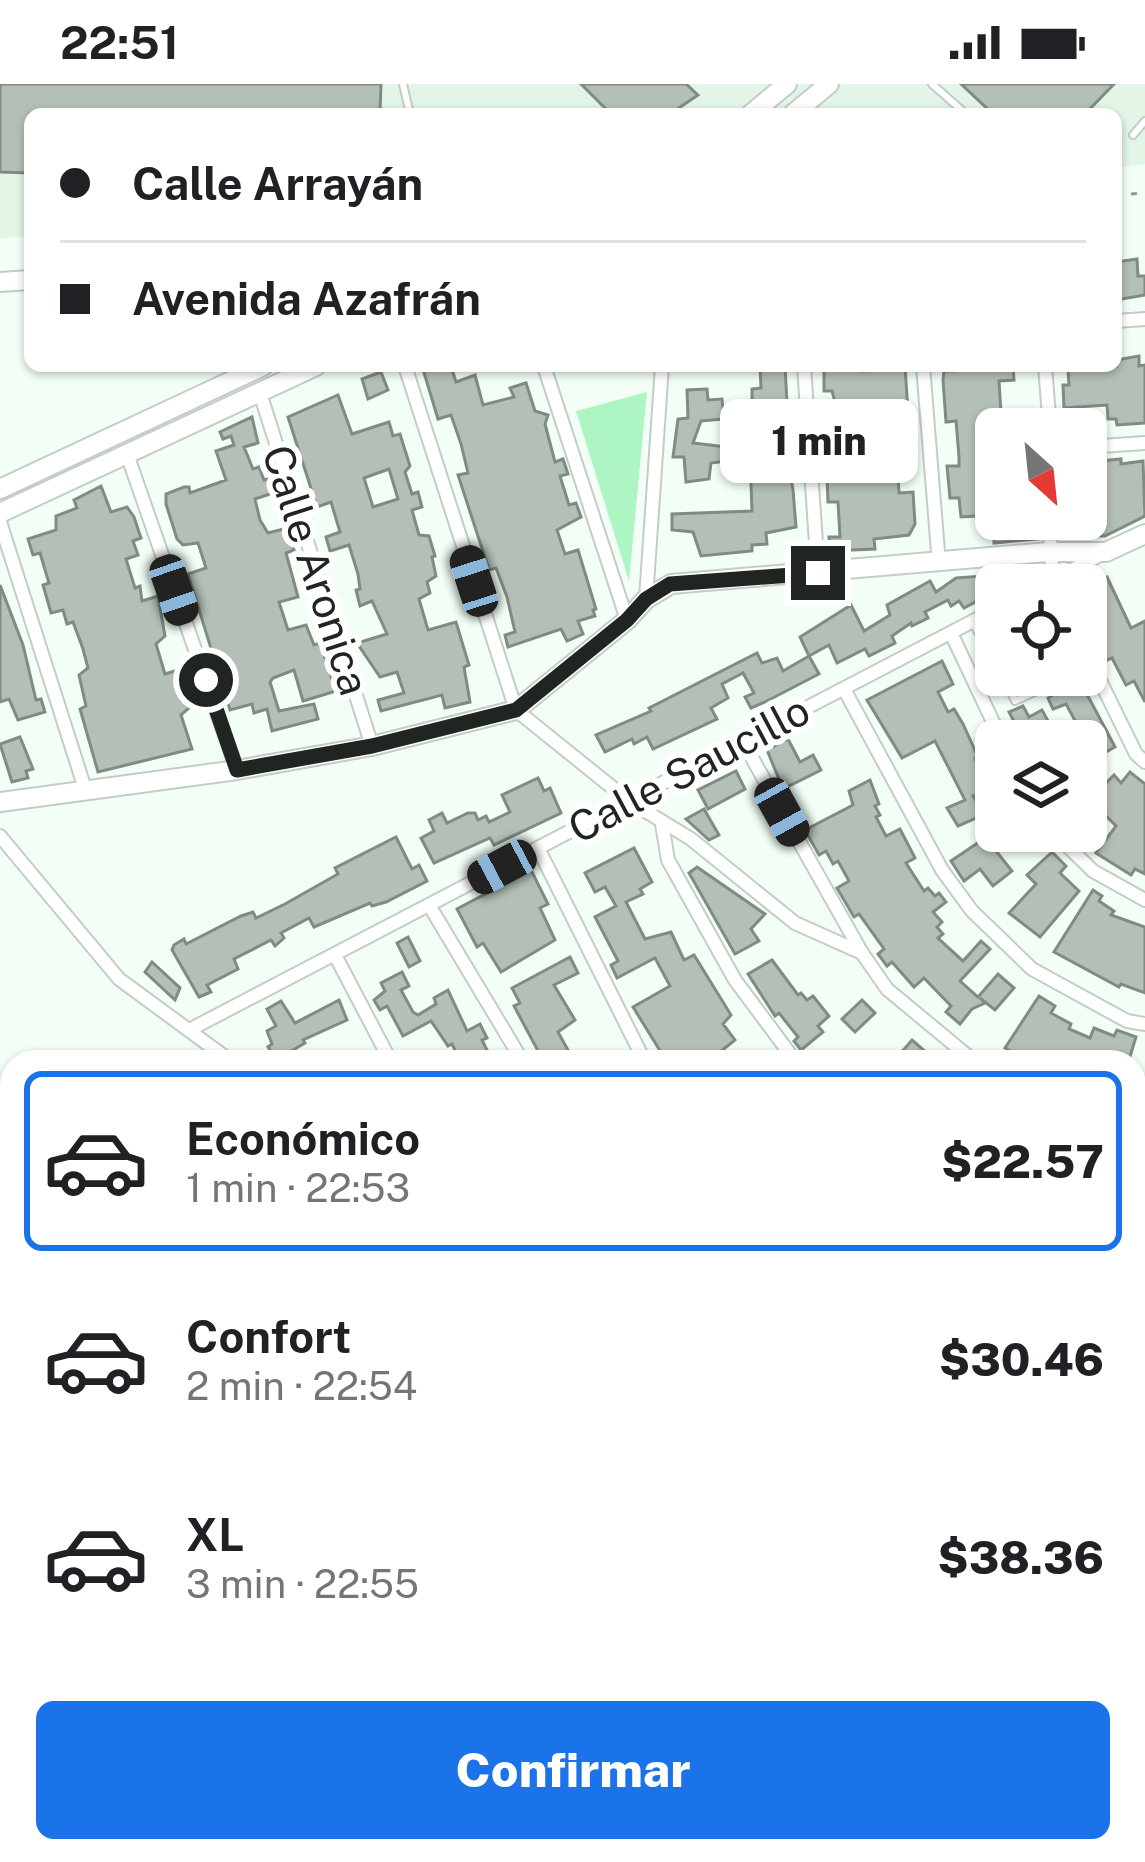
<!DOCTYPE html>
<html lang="es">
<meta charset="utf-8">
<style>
body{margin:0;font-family:"Public Sans",sans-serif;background:#f6f6f6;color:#202124;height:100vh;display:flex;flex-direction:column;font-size:45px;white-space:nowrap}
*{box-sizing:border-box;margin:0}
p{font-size:39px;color:#757577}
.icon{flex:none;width:66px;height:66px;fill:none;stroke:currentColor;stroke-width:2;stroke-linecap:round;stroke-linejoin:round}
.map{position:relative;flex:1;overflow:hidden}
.details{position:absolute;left:0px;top:966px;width:1146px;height:813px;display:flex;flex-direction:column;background:#fff;border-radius:36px 36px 0 0;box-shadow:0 3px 9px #0004}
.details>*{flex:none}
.guide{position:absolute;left:24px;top:24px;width:1098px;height:264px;border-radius:18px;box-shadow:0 3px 9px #0004;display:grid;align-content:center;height:264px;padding:0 36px;background:#fff}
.needle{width:78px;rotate:153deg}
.fabs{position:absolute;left:975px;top:324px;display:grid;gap:24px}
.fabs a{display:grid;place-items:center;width:132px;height:132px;border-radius:18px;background:#fff;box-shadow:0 3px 9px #0004;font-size:60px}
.end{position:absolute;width:54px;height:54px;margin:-27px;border:15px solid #212522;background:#fff;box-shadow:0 0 0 6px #fff}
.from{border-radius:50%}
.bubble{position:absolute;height:84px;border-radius:18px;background:#fff;box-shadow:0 3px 9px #0004;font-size:39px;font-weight:800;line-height:84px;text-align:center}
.car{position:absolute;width:36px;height:72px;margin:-36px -18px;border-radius:15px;box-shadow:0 0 9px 3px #0007;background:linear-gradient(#222 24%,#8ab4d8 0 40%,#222 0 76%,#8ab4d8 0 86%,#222 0)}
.guide b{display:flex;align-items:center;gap:42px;height:114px;font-size:45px}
.guide b+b{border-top:3px solid #e0e0e0}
.guide i{width:30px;height:30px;background:#202124}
ul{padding:21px 0 0;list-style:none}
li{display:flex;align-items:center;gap:36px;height:180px;margin:0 24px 18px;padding:0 12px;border:6px solid transparent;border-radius:18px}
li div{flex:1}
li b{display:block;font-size:45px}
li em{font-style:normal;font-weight:800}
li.selected{border-color:#1a73e8}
li>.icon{width:108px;height:108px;stroke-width:1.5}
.button{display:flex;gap:24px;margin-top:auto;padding:24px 36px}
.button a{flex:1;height:138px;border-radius:18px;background:#1a73e8;color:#fff;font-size:48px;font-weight:800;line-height:138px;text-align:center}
.status{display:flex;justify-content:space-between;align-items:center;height:84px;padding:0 60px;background:#fff;direction:ltr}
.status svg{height:33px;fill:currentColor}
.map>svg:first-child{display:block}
</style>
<div class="status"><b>22:51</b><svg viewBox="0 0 49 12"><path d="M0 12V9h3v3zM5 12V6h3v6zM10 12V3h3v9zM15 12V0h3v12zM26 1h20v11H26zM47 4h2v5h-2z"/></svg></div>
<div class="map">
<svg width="1145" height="1778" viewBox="0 0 1145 1778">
<rect width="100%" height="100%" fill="#f3fff6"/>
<!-- built -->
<polygon fill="#e2f5e7" points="0,0 1145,0 1145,80 1116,83 1116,30 30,30 30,153 0,154"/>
<!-- green -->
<polygon fill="#adf6c3" points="647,308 629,497 576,327"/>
<!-- building -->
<g fill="#b4c0b7" stroke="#808b83" stroke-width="3" fill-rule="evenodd">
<polygon points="0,0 381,0 380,30 30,30 30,89 0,88"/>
<polygon points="581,0 686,0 698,11 670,30 611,30"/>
<polygon points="961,0 1114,0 1085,30 993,30"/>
<polygon points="1137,175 1138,192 1145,192 1145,211 1116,216 1116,178"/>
<polygon points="1139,272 1139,282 1145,281 1145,339 1117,341 1116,335 1108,335 1107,321 1064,324 1063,301 1069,301 1068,285 1116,282 1116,276"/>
<polygon points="422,282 451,282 456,298 475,291 483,321 514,313 510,304 526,299 535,327 548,331 545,340 555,378 563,375 568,390 560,392 569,421 576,419 581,433 557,446 565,470 578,466 596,525 593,526 595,532 578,537 583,550 567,557 561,545 508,563 505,551 515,548 507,513 496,484 489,486 458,391 468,389 461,360 451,331 438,335"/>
<polygon points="760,282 785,282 788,338 780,338 780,363 786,379 785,395 791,395 793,406 796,443 766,449 767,460 752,461 752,467 701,472 693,448 672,446 672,430 752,427 750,374 711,379 709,395 686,398 684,373 673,373 678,335 688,334 687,306 707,305 708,316 722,315 724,335 701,337 693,359 727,363 726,346 746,345 744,322 752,322 752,305 761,304"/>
<polygon points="824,282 862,282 863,287 905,282 910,358 889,360 890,387 893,392 898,391 899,409 913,408 915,440 909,451 874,455 875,465 830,467 829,453 840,453 838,418 828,418 826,368 835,367 836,338 834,314 832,307 824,307"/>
<polygon points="953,282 1013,282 1014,296 999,297 1002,345 996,345 996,431 961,433 959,414 950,414 947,382 959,382 959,373 956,337 946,338 943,296 944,287 953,287"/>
<polygon points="381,288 388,306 368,315 362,295"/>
<path d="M 338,311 L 352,350 L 389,338 L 393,352 L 400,350 L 410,382 L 405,388 L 412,410 L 418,408 L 422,423 L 412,426 L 419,451 L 429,452 L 435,472 L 432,473 L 436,492 L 427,498 L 430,509 L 419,515 L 428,546 L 456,538 L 469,581 L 464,583 L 470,618 L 445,624 L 442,611 L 381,627 L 378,616 L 404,609 L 397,588 L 380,593 L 357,559 L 387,550 L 372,517 L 360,522 L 356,506 L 360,505 L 358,490 L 349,461 L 330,467 L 326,453 L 340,448 L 331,418 L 317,423 L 288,333 ZM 389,385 L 398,415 L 373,423 L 364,394 Z"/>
<polygon points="252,333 258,359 244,363 253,385 259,383 264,396 271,394 276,408 255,415 260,436 268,449 287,444 294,466 286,469 298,513 279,518 288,546 306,541 314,561 320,559 336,607 303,617 294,586 273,594 270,598 279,627 314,620 318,635 272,647 267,625 254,629 252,620 230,626 188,490 206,484 198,459 183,461 177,455 166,420 166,410 184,403 189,403 190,409 226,396 216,367 234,361 231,352 223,355 220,348"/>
<polygon points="1121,375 1121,380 1143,377 1145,432 1105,452 1097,452 1089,378"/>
<polygon points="101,402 111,428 127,423 134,433 141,454 133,457 138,471 126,475 135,504 140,502 142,517 158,512 165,552 156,560 165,590 181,585 190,614 190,623 181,631 192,665 98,688 80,625 86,622 79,591 88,584 83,565 73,538 67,540 63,526 51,529 43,501 49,499 40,469 33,471 28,455 56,446 56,432 77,424 74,416"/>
<polygon points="993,435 1037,435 1038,455 994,459"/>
<polygon points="996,491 996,507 964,524 959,517 951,522 948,516 925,528 928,534 912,542 911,539 892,552 895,559 869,572 865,565 837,579 829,561 809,572 819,590 765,618 751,624 745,613 754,609 743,589 722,600 728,614 711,624 717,635 653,665 647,653 634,660 632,655 605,668 596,651 651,627 649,624 757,569 762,579 777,574 783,587 809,572 800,553 851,521 864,547 890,531 887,521 930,497 936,508 956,494"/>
<polygon points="1107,493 1131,544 1145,537 1145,618 1134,597 1126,601 1112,574 1103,578 1092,557 1102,551 1087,521 1091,518 1086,503"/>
<polygon points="0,501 23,561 36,616 41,615 45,628 18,636 9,615 0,618"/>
<polygon points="942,577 953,600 938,608 948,628 954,625 963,640 978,673 975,674 986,705 973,712 985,730 958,742 947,724 965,716 935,657 902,674 867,616"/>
<polygon points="1072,599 1074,602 1081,599 1115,663 1088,678 1107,698 1114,691 1121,699 1130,688 1145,700 1145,790 1135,785 1131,791 1096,769 1116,742 1099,725 1086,730 1086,657 1066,620 1053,625 1048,614"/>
<polygon points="1023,622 1029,633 1042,626 1059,657 1039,657 1029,641 1019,647 1009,628"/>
<polygon points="20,653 33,685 26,687 28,694 12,698 0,660"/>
<polygon points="788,655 800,678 813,671 821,686 783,705 767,666"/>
<polygon points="736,687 745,705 708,725 698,706"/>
<polygon points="538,694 544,707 550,704 561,729 494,761 490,754 434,779 421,754 434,747 429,736 442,729 447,739 468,729 475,729 478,736 486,732 489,738 510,728 502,711"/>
<polygon points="870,696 879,720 875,722 880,731 876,733 886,752 900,745 915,774 906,779 924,807 928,804 935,812 939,809 946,818 933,828 942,838 937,843 943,850 938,854 963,877 981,857 990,865 960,897 978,913 998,890 1014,904 995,926 980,914 985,919 972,925 960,940 946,928 951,922 924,894 914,903 892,878 887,882 878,870 884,865 859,830 854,833 837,804 849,797 838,777 833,780 826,767 819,771 805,746 853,721 849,707"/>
<polygon points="704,725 719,751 709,756 686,735"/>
<polygon points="996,726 996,767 1012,787 993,802 980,785 964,797 951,777 988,752 978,735"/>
<polygon points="396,753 412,785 419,781 427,797 386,818 372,822 370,819 314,843 309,834 281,849 284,854 275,862 271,856 234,875 238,885 207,901 211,908 199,913 172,866 174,861 184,855 186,860 241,832 253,828 256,834 285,820 338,790 335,784"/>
<polygon points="634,764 652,798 640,805 643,810 626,818 645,855 671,848 684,876 694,871 731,931 723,940 735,956 715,972 720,978 667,978 633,923 670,902 655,874 617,894 611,881 618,877 595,833 616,822 605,803 595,808 585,789"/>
<polygon points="1052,768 1066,782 1060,789 1079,807 1040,853 1009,829 1036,800 1027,791"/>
<polygon points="697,783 765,830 751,845 759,857 735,870 689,789"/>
<polygon points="531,786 548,820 540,824 555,856 501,888 483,859 477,863 457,825"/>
<polygon points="1093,806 1102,812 1099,817 1114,827 1111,831 1145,843 1145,909 1121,900 1119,903 1054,868"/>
<polygon points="408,853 420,877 409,883 397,859"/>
<polygon points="570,873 578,889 554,901 575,936 558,948 568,966 544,978 514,922 520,919 512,904"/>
<polygon points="772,876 798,911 801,909 807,916 813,912 829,932 818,942 823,948 801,966 794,957 798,953 779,929 775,932 748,890"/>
<polygon points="152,878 180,904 175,916 145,888"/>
<polygon points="402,888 409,902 401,906 413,928 418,931 436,920 434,914 448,906 467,947 480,940 487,954 482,956 493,978 461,978 452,960 448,962 431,937 403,952 387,922 380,926 374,916 385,907 381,899"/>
<polygon points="1039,912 1055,922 1051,929 1071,940 1069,945 1090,954 1094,944 1114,952 1117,946 1136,953 1129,976 1108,970 1104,978 1090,978 1074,972 1071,978 1046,978 1035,972 1031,978 1005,964"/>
<polygon points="339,916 347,936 303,956 305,959 276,976 268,963 272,960 267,947 276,942 267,925 281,917 295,939"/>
<polygon points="862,916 875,929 855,948 842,935"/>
<polygon points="912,956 928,970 921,978 893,978"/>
<polygon points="12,1086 12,1139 0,1116 0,1093"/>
<polygon points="1145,1230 1145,1270 1134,1257 1134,1240"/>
<polygon points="0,1294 12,1307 12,1344 0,1354 0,1331 9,1323 0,1313"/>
<polygon points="12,1498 12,1523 0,1534 0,1507"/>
<polygon points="1135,1740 1145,1742 1145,1778 1134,1773"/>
<polygon points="64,1767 123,1767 123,1769 113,1778 74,1778"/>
<polygon points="192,1767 243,1767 252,1778 201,1778"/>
<polygon points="1029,1767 1059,1767 1059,1771 1051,1778 1016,1778"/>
<polygon points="1086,1767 1127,1767 1114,1778 1095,1778"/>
</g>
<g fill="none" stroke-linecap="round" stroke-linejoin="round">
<!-- lane casing -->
<g stroke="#c2cec5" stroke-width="10">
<g id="lane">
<polyline points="403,0 410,30"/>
<polyline points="932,0 966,30"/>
<polyline points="1133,51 1145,37"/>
<polyline points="972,538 996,579"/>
<polyline points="1003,591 1015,617 1050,601 1045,591"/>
<polyline points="777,1767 786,1778"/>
<polyline points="852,1767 860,1778"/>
</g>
</g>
<!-- street casing -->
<g stroke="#c2cec5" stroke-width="16">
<g id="street">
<polyline points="1116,237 1145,235"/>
<polyline points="405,282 516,626 629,717 691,755 795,839 862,869"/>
<polyline points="544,282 627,536"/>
<polyline points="804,282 818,489"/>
<polyline points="923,282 939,480"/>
<polyline points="1045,282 1050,345"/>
<polyline points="260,309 372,662"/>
<polyline points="1086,363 1145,359"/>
<polyline points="127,370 237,686"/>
<polyline points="1049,435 1053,500"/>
<polyline points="0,438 86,708"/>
<polyline points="1043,501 1100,471"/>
<polyline points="646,515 662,282"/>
<polyline points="951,549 1002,657"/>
<polyline points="1086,568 1136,670 1145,678"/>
<polyline points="844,605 942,786 972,827 1032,885 1127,937 1145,940"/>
<polyline points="743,658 862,869 887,905 975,978"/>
<polyline points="662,740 668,776 735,896 796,978"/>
<polyline points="1052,747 1093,787 1145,816"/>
<polyline points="0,752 119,895 232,978"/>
<polyline points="538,764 645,978"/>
<polyline points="429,821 523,978"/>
<polyline points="335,871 391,978"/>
<polyline points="191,945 996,525"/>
<polyline points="0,1045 12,1039"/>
<polyline points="1134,1057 1145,1060"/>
<polyline points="1134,1200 1145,1190"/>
<polyline points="0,1201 12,1195"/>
<polyline points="0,1396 12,1410"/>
<polyline points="1134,1592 1145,1582"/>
<polyline points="0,1608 12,1622"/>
<polyline points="0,1706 12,1696"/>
<polyline points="1134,1728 1145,1732"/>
<polyline points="133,1767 142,1778"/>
<polyline points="321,1767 330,1778"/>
<polyline points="499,1767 515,1778"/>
<polyline points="1069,1767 1078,1778"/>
</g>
</g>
<!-- secondary casing -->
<g stroke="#c2cec5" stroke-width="22">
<g id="secondary">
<polyline points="751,30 787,0"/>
<polyline points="793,30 829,0"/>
<polyline points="0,198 30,196"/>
<polyline points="0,405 263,282"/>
<polyline points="0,429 316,282"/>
<polyline points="0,718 237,686 372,662 516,626 627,536 646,515 671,500 1048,468 1106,468 1145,450"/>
<polyline points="1134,1385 1145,1376"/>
<polyline points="1134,1668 1145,1672"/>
<polyline points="715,1778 727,1767"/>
</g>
</g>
<!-- path -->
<polyline stroke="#919993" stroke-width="3" stroke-dasharray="6 9" stroke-linecap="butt" points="1116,111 1145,109"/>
<!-- lane -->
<use href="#lane" stroke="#fff" stroke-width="6"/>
<!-- street -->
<use href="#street" stroke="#fff" stroke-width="12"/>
<!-- secondary -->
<use href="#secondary" stroke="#fff" stroke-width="18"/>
</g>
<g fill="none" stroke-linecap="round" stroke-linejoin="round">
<!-- route -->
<polyline stroke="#212522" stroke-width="15" points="206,596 237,686 372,662 516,626 627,536 646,515 670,500 818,489"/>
</g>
<g text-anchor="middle" stroke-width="12" stroke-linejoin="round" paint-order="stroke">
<!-- street labels -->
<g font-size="42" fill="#212522" stroke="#fff">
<text transform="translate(316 486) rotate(72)" y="15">Calle Aronica</text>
<text transform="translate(689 685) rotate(-28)" y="15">Calle Saucillo</text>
</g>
</g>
</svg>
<div class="fabs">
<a><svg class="needle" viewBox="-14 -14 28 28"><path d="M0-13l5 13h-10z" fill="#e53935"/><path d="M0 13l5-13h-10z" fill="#757577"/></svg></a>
<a><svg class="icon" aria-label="locate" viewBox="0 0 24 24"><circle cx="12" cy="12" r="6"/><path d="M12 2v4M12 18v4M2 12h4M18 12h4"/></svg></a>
<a><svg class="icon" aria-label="layers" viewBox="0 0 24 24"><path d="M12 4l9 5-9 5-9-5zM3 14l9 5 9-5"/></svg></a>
</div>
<i class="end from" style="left:206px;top:596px"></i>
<i class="end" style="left:818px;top:489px"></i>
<div class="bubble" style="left:720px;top:315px;width:198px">1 min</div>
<i class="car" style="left:474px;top:497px;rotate:342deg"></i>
<i class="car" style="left:174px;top:506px;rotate:161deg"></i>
<i class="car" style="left:782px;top:728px;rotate:151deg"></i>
<i class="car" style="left:502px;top:783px;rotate:242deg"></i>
<div class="guide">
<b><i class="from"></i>Calle Arrayán</b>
<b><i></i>Avenida Azafrán</b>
</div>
<section class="details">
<ul>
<li class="selected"><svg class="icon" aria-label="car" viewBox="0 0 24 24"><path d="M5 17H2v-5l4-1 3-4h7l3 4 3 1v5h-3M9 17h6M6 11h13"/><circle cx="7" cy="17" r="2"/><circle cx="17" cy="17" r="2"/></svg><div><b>Económico</b><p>1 min · 22:53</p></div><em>$22.57</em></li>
<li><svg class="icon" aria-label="car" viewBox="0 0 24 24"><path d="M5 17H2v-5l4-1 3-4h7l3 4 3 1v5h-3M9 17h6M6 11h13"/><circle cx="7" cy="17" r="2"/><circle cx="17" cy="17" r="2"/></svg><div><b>Confort</b><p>2 min · 22:54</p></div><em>$30.46</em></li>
<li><svg class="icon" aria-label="car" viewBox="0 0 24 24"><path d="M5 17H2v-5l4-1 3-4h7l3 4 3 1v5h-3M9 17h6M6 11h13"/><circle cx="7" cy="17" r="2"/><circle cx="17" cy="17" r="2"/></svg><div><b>XL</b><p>3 min · 22:55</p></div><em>$38.36</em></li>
</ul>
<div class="button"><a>Confirmar</a></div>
</section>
</div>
